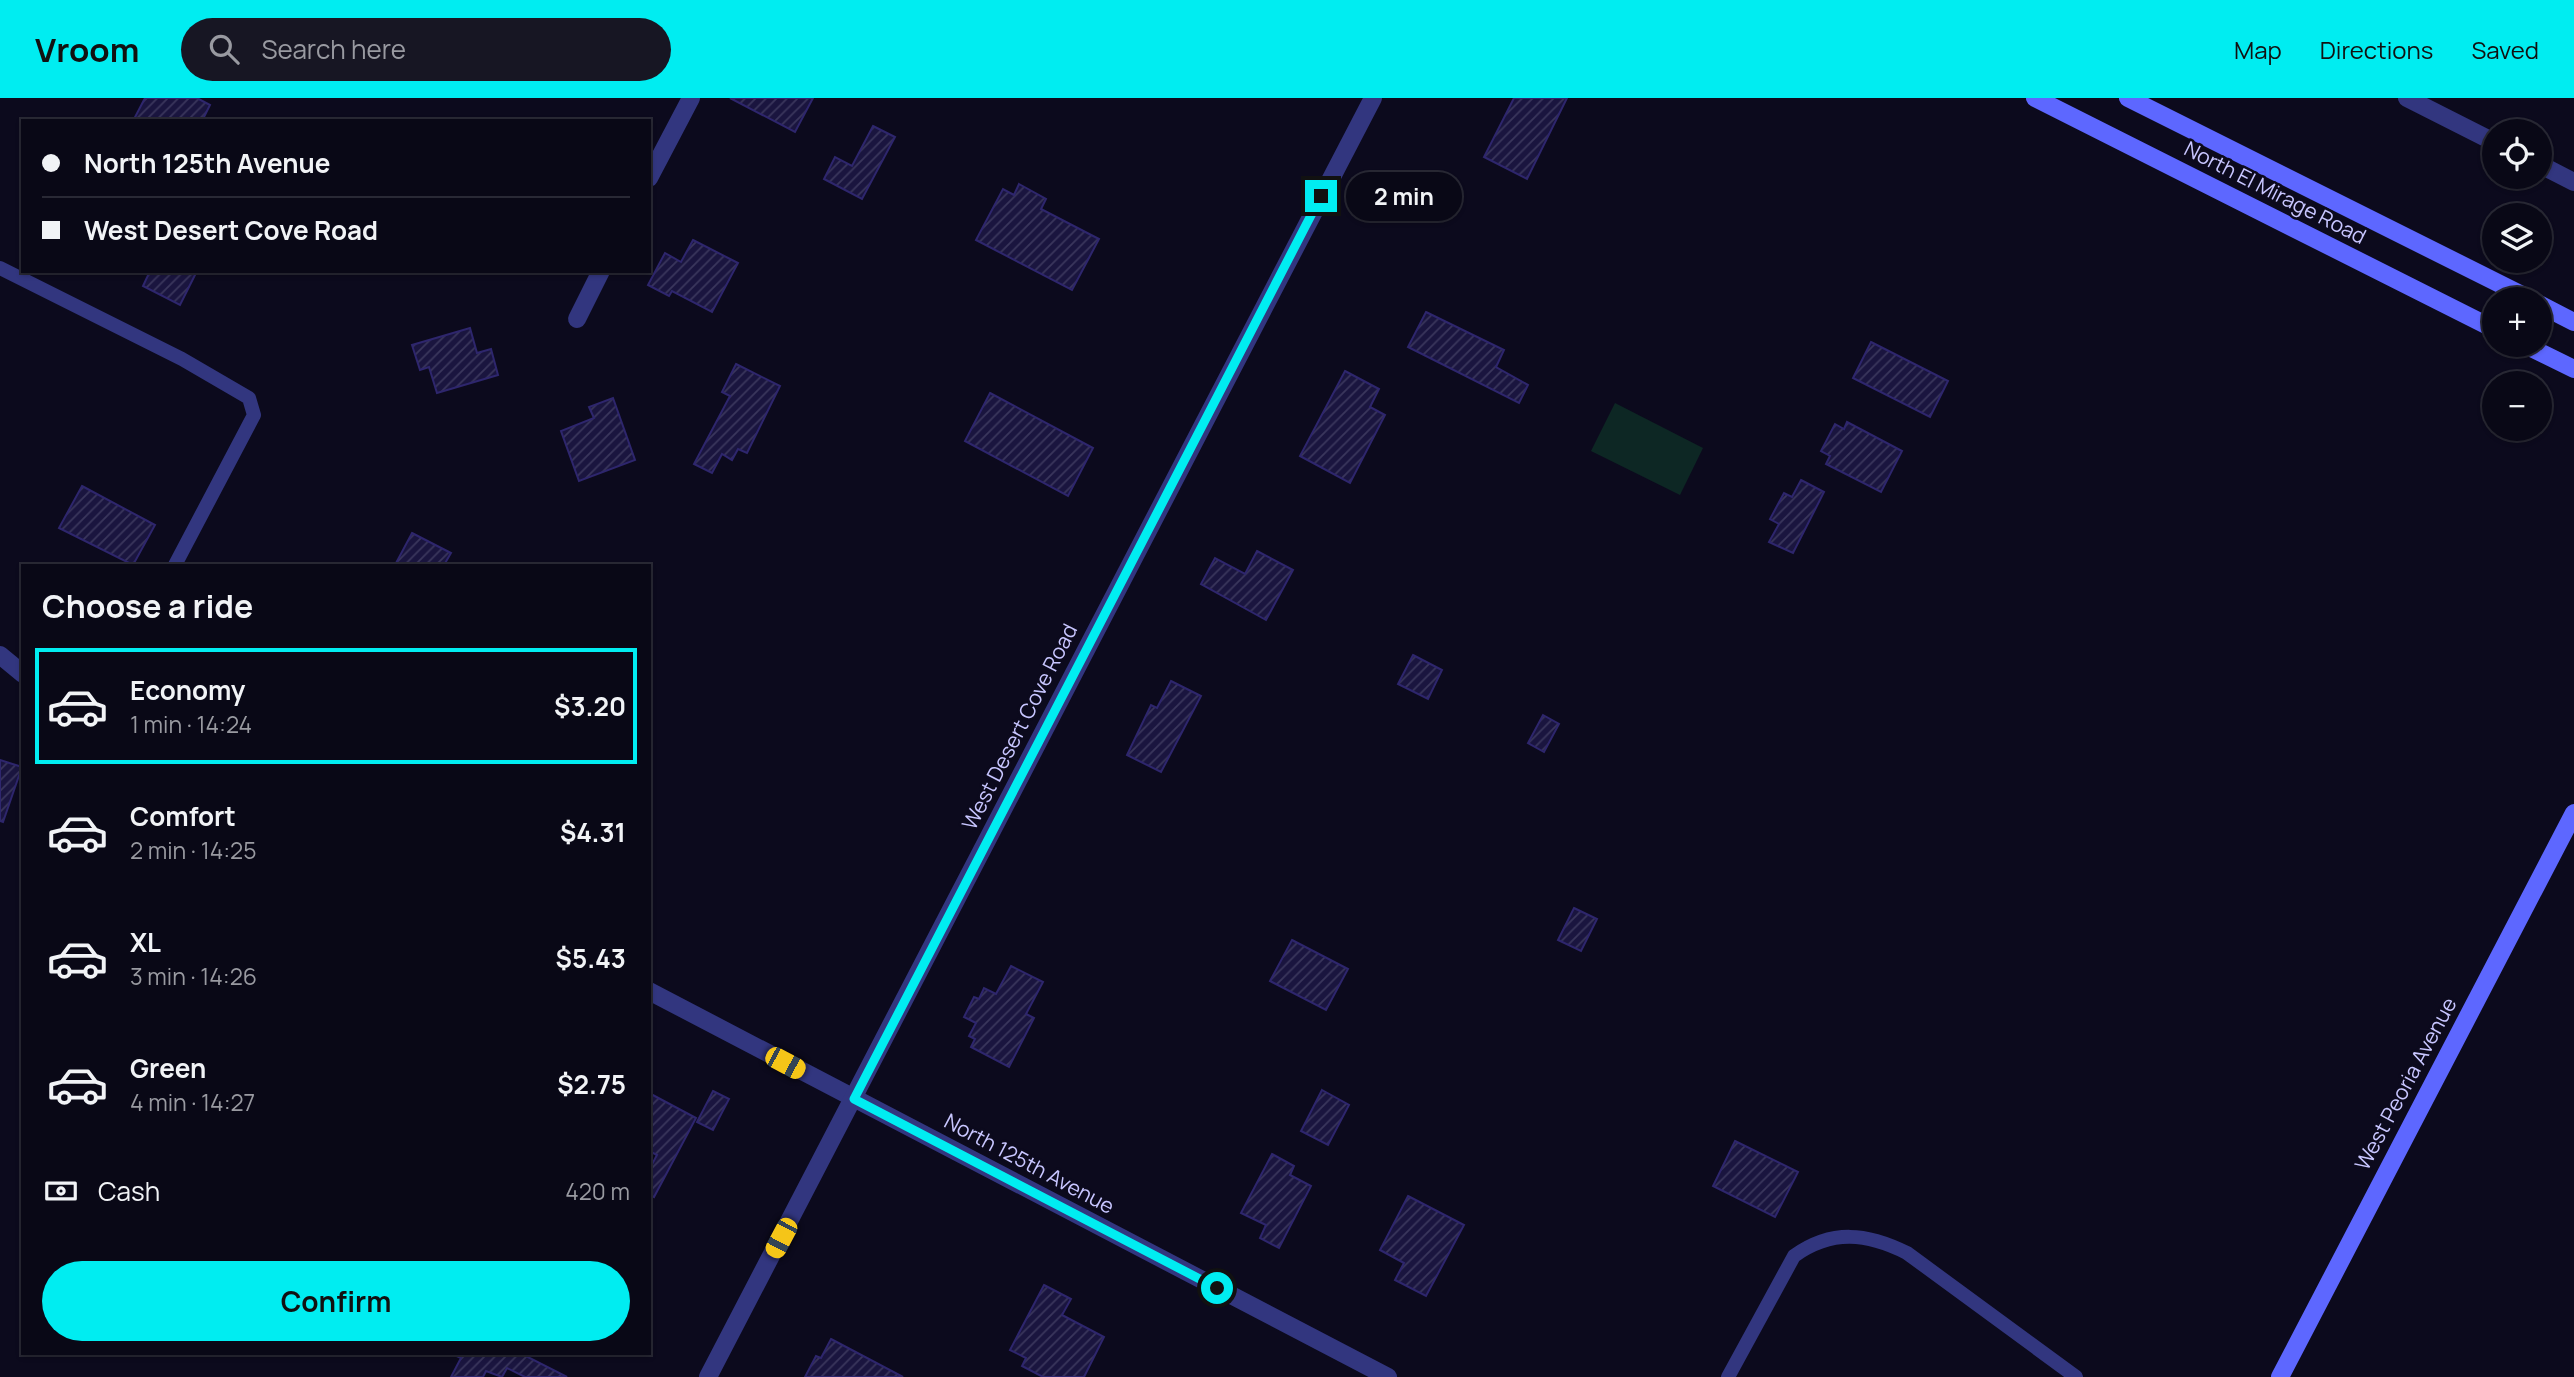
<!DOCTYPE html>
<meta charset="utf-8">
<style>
body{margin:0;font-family:Manrope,sans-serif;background:#171623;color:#f1f3f6;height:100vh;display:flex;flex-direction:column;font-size:26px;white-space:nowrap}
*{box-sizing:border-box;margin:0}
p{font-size:23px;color:#999aa1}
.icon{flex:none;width:38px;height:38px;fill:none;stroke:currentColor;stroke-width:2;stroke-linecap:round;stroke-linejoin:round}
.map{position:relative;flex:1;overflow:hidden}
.side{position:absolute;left:21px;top:466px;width:630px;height:791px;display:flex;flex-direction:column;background:#090816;border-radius:0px;box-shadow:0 2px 5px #0004,0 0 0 2px #292935}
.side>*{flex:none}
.top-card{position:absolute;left:21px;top:21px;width:630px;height:154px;border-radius:0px;box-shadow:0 2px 5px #0004,0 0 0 2px #292935;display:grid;align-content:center;height:154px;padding:0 21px;background:#090816}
.fabs{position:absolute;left:2482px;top:21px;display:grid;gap:14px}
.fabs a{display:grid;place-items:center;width:70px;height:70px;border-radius:50%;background:#090816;box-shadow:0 2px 5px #0004,0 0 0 2px #292935;font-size:35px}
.end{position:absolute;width:32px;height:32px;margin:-16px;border:9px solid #00edf1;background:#111;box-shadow:0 0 0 4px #111}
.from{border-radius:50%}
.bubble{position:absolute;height:49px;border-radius:24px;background:#090816;box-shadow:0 2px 5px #0004,0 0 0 2px #292935;font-size:23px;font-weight:700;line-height:49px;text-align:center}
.car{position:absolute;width:21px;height:42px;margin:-21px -10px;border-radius:9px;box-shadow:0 0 5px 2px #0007;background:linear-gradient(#f5c518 24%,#345 0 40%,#f5c518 0 76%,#345 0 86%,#f5c518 0)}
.top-card b{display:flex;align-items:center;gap:24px;height:66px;font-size:26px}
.top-card b+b{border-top:2px solid #292935}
.top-card i{width:18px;height:18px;background:#f1f3f6}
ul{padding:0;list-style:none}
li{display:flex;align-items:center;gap:21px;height:116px;margin:0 14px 10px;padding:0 7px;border:4px solid transparent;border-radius:0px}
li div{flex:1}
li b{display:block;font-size:26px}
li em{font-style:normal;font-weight:700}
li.current{border-color:#00edf1}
li>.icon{width:63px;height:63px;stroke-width:1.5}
h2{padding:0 21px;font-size:32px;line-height:84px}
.pay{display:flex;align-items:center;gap:18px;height:77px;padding:0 21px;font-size:26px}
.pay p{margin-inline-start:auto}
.primary-button{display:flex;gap:14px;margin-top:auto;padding:14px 21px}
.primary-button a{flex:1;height:80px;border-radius:42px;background:#00edf1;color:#111;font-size:28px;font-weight:700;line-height:80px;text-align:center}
header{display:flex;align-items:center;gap:42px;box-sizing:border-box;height:98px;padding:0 35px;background:#00edf1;color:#111}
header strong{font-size:33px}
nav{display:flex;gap:38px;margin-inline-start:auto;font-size:24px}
.search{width:490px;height:63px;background:#171623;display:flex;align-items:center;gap:18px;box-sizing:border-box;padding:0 24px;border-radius:38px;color:#999aa1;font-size:26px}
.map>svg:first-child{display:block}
</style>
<header>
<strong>Vroom</strong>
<div class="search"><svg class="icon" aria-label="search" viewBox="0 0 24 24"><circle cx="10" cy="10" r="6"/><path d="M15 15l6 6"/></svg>Search here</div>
<nav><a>Map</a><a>Directions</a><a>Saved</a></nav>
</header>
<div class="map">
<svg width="2574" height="1279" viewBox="0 0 2574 1279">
<defs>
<pattern id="building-hatch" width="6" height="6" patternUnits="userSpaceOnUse" patternTransform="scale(1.75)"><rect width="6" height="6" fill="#1a153f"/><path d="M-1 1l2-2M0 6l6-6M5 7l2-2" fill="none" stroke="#3a365c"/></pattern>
</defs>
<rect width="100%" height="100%" fill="#0c0a1d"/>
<!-- grass -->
<polygon fill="#0d2724" points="1615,305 1703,350 1680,397 1591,353"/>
<!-- building -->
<g fill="url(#building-hatch)" stroke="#2e266d" stroke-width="2">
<polygon points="145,0 197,0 210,7 202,23 133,23"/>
<polygon points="730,0 813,0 795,34"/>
<polygon points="1514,0 1567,0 1527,81 1484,59"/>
<polygon points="873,28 895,39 862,101 824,81 835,59 852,68"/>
<polygon points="1019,86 1046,101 1041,111 1099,141 1072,192 976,142 1003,91 1014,97"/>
<polygon points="693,142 738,165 712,214 672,193 669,198 648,187 665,155 681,164"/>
<polygon points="150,173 197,173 180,207 143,188"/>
<polygon points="1426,214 1504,252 1496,269 1528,287 1519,305 1408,249"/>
<polygon points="470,230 477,255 491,251 498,277 437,295 429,269 420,272 412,247"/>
<polygon points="1871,244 1948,283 1930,319 1853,280"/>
<polygon points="736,266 780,288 747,355 738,351 732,362 722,356 712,375 694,366 730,298 722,294"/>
<polygon points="1345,273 1379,291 1370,309 1385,317 1350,385 1300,358"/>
<polygon points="990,295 1093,350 1068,398 965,343"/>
<polygon points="613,300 635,362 579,383 561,333 594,320 589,309"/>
<polygon points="1847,324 1902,353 1881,394 1826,366 1830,358 1821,353 1835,326 1844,331"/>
<polygon points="1801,382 1824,394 1793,455 1769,444 1779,426 1770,421 1784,395 1792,399"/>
<polygon points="82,388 155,427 133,467 59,430"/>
<polygon points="412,435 451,455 444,467 395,467"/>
<polygon points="1257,453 1293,472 1266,522 1201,486 1215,460 1245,476"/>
<polygon points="1413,557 1442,572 1428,601 1398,586"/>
<polygon points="1171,583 1201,598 1161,674 1127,657 1151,607 1157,610"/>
<polygon points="1543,617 1559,626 1544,654 1528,645"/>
<polygon points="0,662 22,669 3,724 0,723"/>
<polygon points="1574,810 1597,821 1581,853 1558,842"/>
<polygon points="1292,842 1348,871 1326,912 1270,883"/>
<polygon points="1011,868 1043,884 1026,916 1034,920 1009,969 971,949 975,941 969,938 976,925 964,919 974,899 979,901 984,890 996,896"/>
<polygon points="1322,992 1349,1007 1328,1047 1301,1033"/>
<polygon points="713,993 729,1001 713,1032 697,1024"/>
<polygon points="649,995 696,1020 654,1099 649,1096 649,1072 657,1057 649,1053"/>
<polygon points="1735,1043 1798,1074 1775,1119 1713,1088"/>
<polygon points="1272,1056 1294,1068 1290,1077 1311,1088 1279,1150 1260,1140 1266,1127 1241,1115"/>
<polygon points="1408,1098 1464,1127 1426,1198 1395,1182 1404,1165 1380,1152"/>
<polygon points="1044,1187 1071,1201 1062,1217 1104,1239 1084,1279 1043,1279 1022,1268 1026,1260 1010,1252"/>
<polygon points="831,1241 903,1279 805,1279 816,1258 821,1260"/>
<polygon points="450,1255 520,1255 567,1279 525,1279 507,1270 502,1279 486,1273 483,1279 451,1279 461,1260"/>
</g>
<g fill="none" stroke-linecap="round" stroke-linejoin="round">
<!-- lane -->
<g stroke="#32367f" stroke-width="14">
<polyline points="0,170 182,261 249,300 254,317 175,467"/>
<path d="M 1728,1279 L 1794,1158 C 1832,1131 1867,1135 1907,1155 L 2076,1279"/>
</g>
<!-- street -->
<g stroke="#32367f" stroke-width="18">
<polyline points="2407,0 2494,44"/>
<polyline points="2539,66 2574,84"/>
<polyline points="649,80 691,0"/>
<polyline points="577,221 601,173"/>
<polyline points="0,557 23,576"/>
<polyline points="649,893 1388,1279"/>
<polyline points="708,1279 1373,0"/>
</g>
<!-- secondary -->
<g stroke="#5d67ff" stroke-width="18">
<polyline points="2035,0 2494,231"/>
<polyline points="2128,0 2530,201"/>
<polyline points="2539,206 2574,224"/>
<polyline points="2525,247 2574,271"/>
<polyline points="2280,1279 2574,715"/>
</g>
</g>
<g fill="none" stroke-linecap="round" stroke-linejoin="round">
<!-- route -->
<polyline stroke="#00edf1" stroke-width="9" points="1217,1190 854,1001 1321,98"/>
</g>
<g text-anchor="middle" stroke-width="5" stroke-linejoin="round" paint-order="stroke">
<!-- street labels -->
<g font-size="21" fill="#c8c6ff" stroke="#0c0a1d">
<text transform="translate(2275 95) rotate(27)" y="7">North El Mirage Road</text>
<text transform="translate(1020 629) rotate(-63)" y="7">West Desert Cove Road</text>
<text transform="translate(2406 986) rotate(-62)" y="7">West Peoria Avenue</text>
<text transform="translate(1029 1066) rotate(28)" y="7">North 125th Avenue</text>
</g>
</g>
</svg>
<div class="fabs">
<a><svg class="icon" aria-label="locate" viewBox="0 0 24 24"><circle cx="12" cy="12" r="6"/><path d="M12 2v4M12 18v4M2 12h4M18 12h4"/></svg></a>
<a><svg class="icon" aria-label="layers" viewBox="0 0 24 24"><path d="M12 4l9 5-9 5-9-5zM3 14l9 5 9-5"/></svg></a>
<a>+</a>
<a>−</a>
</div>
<i class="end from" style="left:1217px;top:1190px"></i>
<i class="end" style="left:1321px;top:98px"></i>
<div class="bubble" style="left:1346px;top:74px;width:116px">2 min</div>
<i class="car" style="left:785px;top:965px;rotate:118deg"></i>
<i class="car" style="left:781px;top:1140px;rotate:208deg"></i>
<div class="top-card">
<b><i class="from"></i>North 125th Avenue</b>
<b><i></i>West Desert Cove Road</b>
</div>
<section class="side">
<h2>Choose a ride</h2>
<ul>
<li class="current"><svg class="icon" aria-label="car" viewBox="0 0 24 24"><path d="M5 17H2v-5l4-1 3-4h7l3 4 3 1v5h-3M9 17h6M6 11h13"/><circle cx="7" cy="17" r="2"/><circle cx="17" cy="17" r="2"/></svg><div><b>Economy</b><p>1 min · 14:24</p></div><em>$3.20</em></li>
<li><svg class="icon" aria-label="car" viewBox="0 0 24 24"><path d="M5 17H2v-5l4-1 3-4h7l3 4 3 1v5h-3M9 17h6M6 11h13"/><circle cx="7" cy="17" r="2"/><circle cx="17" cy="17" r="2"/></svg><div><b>Comfort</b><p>2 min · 14:25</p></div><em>$4.31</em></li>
<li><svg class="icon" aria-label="car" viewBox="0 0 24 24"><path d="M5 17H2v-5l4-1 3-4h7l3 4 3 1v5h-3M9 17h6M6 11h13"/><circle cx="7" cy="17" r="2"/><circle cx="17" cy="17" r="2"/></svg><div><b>XL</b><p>3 min · 14:26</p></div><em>$5.43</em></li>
<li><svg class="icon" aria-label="car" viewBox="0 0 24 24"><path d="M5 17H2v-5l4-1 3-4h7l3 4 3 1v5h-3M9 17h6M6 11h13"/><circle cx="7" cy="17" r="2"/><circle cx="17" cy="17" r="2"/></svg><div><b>Green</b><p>4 min · 14:27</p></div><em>$2.75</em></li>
</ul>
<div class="pay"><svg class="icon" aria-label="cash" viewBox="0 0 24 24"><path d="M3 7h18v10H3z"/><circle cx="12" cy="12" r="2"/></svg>Cash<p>420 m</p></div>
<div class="primary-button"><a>Confirm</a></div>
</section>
</div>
